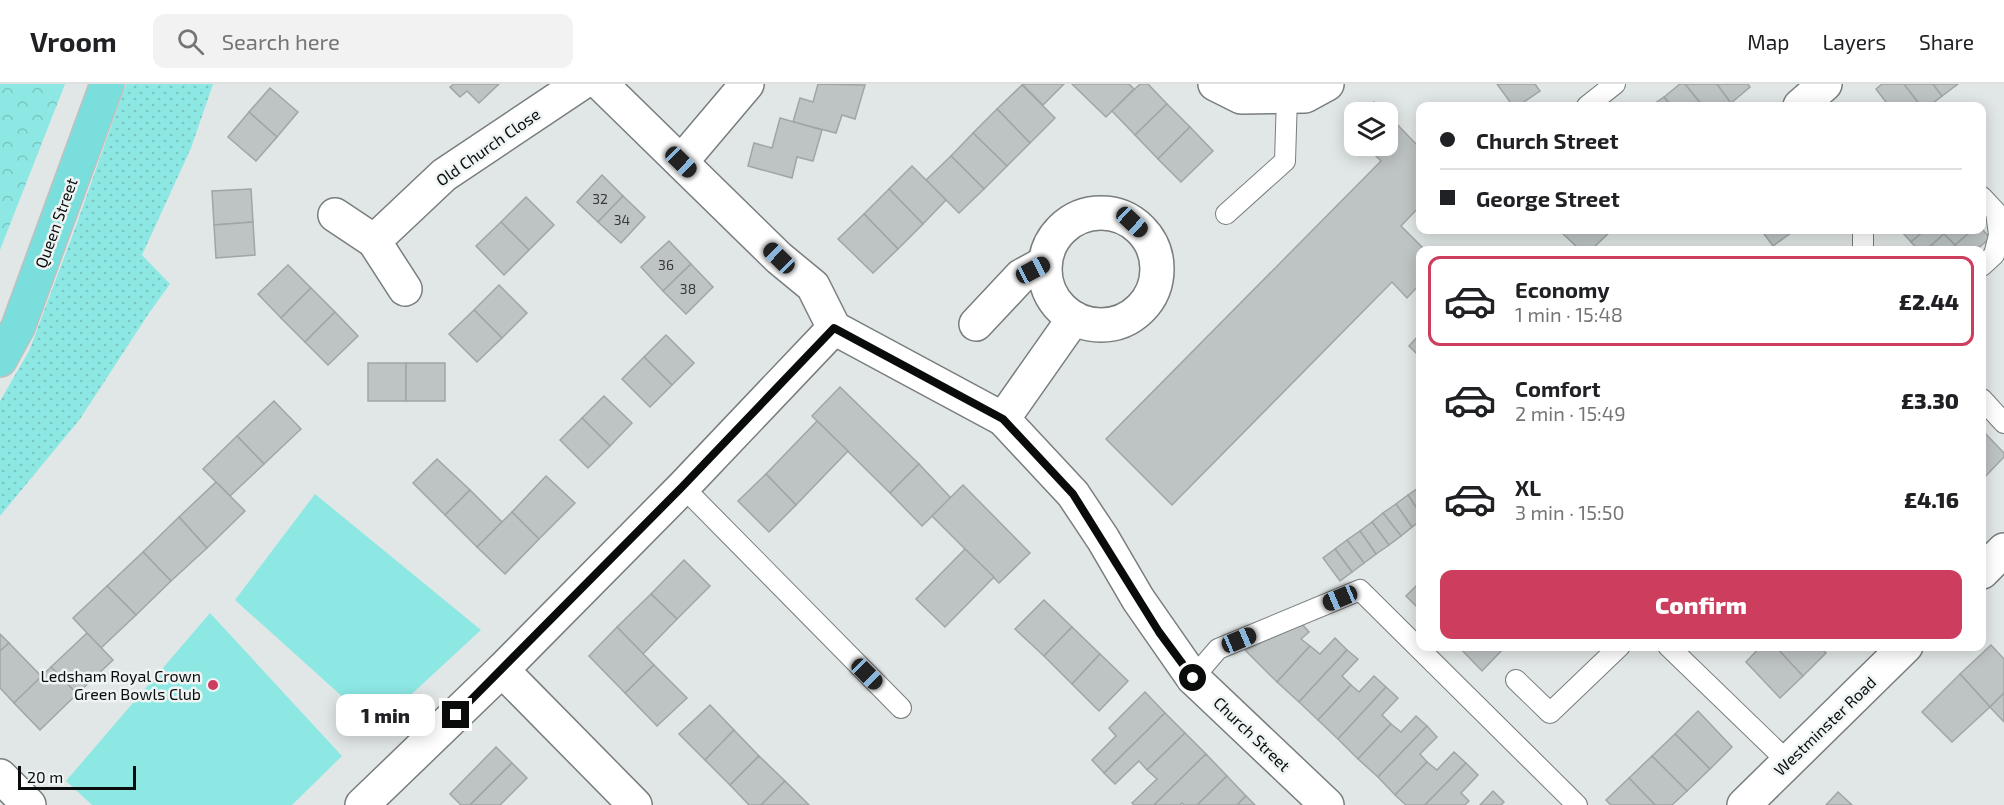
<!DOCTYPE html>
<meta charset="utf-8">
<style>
body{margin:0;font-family:"Exo 2",sans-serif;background:#f2f2f2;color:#202124;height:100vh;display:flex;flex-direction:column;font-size:22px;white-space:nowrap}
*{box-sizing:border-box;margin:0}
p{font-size:20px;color:#757577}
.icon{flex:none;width:33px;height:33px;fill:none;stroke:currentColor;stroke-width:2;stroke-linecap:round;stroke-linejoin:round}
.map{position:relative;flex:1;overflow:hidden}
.details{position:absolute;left:1416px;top:162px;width:570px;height:405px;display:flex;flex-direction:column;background:#fff;border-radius:12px;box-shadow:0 3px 15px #0003}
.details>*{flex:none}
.banner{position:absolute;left:1416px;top:18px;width:570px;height:132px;border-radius:12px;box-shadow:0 3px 15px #0003;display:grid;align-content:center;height:132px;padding:0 24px;background:#fff}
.controls{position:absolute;left:1344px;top:18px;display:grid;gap:12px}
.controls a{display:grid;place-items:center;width:54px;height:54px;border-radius:12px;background:#fff;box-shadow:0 3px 15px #0003;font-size:30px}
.scale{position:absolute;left:18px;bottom:15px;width:118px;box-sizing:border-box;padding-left:6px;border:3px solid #0a0c0c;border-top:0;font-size:16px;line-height:21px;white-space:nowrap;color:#0a0c0c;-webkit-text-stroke:4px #eef4f3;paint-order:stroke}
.end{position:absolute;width:27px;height:27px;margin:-14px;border:8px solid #0a0c0c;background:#fff;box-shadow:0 0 0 3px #fff}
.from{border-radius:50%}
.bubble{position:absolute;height:42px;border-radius:12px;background:#fff;box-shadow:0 3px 15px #0003;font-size:20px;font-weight:800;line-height:42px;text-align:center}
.car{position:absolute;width:18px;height:36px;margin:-18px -9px;border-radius:8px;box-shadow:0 0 4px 2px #0007;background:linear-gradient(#222 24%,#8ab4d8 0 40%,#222 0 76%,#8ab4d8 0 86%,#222 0)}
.banner b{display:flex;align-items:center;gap:21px;height:57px;font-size:22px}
.banner b+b{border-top:2px solid #e0e0e0}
.banner i{width:15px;height:15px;background:#202124}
ul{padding:10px 0 0;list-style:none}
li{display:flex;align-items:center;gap:18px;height:90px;margin:0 12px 9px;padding:0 12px;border:3px solid transparent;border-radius:12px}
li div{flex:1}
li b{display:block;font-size:22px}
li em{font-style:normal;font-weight:800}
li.selected{border-color:#cd3d5e}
li>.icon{width:54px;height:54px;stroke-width:1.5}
.button{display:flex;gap:12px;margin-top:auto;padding:12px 24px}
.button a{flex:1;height:69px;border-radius:12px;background:#cd3d5e;color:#fff;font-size:24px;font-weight:800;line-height:69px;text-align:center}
header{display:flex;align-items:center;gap:36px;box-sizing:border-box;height:84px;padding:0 30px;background:#fff;border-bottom:2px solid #e0e0e0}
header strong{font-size:28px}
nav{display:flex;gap:33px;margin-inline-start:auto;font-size:21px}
.search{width:420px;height:54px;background:#f2f2f2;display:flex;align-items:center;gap:15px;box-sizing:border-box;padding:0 21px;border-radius:12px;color:#757577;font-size:22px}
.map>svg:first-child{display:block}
</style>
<header>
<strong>Vroom</strong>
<div class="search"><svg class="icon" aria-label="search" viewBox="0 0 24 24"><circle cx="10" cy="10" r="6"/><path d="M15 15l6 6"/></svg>Search here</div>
<nav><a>Map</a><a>Layers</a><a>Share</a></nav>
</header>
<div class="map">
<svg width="2004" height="721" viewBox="0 0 2004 721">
<defs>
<pattern id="grass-dots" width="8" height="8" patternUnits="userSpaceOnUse" patternTransform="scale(1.5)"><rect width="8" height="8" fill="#8de8e4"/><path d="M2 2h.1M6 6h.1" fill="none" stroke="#78c6c2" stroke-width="1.8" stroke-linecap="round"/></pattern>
<pattern id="forest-crowns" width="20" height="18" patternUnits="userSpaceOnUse" patternTransform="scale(1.5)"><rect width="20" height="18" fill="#8de8e4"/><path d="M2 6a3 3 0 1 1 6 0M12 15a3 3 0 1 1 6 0" fill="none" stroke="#78c6c2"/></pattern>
</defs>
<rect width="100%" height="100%" fill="#e1e7e6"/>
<!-- grass -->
<polygon fill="url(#grass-dots)" points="126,0 213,0 191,64 142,171 170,200 149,229 80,335 0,432 0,317 29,267 76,142"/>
<!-- forest -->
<polygon fill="url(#forest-crowns)" points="0,0 65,0 0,166"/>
<!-- garden -->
<g fill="#8de8e4">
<polygon points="315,410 481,546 376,643 235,516"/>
<polygon points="210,529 342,672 292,721 92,721 66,697"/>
</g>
<!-- building -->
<g fill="#bec3c3" stroke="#a0a5a5" stroke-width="1.5">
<polygon points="454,0 499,0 479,19 467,7 460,13 450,3"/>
<polygon points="818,0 865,1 855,35 842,31 836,49 793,38 800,14 813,18"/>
<polygon points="1022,0 1064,0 1043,21"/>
<polygon points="1072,0 1129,0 1134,5 1106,33"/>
<polygon points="1140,0 1148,0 1167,20 1135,51 1112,27"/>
<polygon points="1497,0 1535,0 1540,7 1518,22 1513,22"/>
<polygon points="1680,0 1685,0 1703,22 1671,22 1664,13"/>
<polygon points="1685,0 1717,0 1731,19 1726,22 1703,22"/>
<polygon points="1717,0 1748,0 1750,3 1731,19"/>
<polygon points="1882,0 1904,0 1921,22 1889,22 1876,5"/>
<polygon points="1904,0 1933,0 1942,12 1929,22 1921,22"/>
<polygon points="1933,0 1958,0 1942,12"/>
<polygon points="1022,1 1055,34 1030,59 997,25"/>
<polygon points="270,4 298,28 277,53 249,28"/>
<polygon points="1664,13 1671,22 1651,22"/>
<polygon points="1374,18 1385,28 1363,28"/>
<polygon points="1167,20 1190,43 1158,75 1135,51"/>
<polygon points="997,25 1030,59 1007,82 973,49"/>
<polygon points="249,28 277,53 256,77 228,53"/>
<polygon points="1388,31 1418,62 1420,60 1420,122 1401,142 1425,166 1420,166 1420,200 1407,214 1392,198 1172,421 1106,355 1381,77 1366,62 1388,62"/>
<polygon points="780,34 822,46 813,77 797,73 792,94 748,82 754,59 772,64"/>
<polygon points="1190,43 1213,67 1181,98 1158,75"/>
<polygon points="973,49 1007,82 984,105 951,72"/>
<polygon points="951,72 984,105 959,129 926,96"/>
<polygon points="912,82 946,116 923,140 889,105"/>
<polygon points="602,91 623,112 598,138 577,118"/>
<polygon points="251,105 253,138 214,141 212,107"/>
<polygon points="889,105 923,140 898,165 864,130"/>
<polygon points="623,112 645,133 621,159 598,138"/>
<polygon points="526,113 554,141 529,166 501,138"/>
<polygon points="864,130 898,165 873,189 838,155"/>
<polygon points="253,138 255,171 216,174 214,141"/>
<polygon points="501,138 529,166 504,191 476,162"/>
<polygon points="1982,145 1990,154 1976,166 1960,166 1955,161 1972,146"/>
<polygon points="1559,146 1612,146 1591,166 1580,166"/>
<polygon points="1761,146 1795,146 1773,162"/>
<polygon points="1904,146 1925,146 1911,158 1902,148"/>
<polygon points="1925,146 1940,146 1944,150 1926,166 1919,166 1911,158"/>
<polygon points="1949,146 1972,146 1955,161 1944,150"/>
<polygon points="1944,150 1955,161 1950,166 1926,166"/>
<polygon points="669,157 691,180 663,207 641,183"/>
<polygon points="691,180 713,203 686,230 663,207"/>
<polygon points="288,181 311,204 281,234 258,210"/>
<polygon points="499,201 527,229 502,254 474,226"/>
<polygon points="311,204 335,228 305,258 281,234"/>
<polygon points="474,226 502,254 477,278 449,250"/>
<polygon points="335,228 358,252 328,281 305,258"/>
<polygon points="1420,250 1420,273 1409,262"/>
<polygon points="666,251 694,279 672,301 644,273"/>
<polygon points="644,273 672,301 650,323 622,295"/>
<rect x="368" y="279" width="38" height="38"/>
<rect x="406" y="279" width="39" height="38"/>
<polygon points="840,303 919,380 890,409 812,332"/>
<polygon points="604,312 632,339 610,362 582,334"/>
<polygon points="274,317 301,345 264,380 237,352"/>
<polygon points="582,334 610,362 588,384 560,356"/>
<polygon points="817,337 848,367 796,421 766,390"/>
<polygon points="1982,346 2004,369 2004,373 1982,396"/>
<polygon points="237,352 264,380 230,412 203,385"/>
<polygon points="437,375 470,406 445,431 413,399"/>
<polygon points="919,380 951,414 922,442 890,409"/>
<polygon points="766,390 796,421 769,448 738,417"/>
<polygon points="546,392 575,419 539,455 512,428"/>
<polygon points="216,398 245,427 207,464 179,433"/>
<polygon points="963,401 1030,469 999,499 932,432"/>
<polygon points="1420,403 1420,429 1408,411"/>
<polygon points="470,406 502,438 477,463 445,431"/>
<polygon points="1408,411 1420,429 1420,437 1412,443 1396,420"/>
<polygon points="1396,420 1412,443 1401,452 1383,429"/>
<polygon points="512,428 539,455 505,490 477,463"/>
<polygon points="1383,429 1401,452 1389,461 1372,438"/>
<polygon points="179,433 207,464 171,497 143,468"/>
<polygon points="1372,438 1389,461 1376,470 1360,447"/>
<polygon points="1360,447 1376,470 1364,479 1347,456"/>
<polygon points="1347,456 1364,479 1352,488 1335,465"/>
<polygon points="965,465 994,493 945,543 916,515"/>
<polygon points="1335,465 1352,488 1340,497 1323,474"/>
<polygon points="143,468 171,497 136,531 107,502"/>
<polygon points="684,476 710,502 677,535 651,510"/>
<polygon points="1420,498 1420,526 1406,512"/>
<polygon points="107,502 136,531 101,564 73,534"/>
<polygon points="651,510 677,535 643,570 617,543"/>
<polygon points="1044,516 1072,543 1044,572 1015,545"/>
<polygon points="1302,540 1309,548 1301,555 1310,562 1277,598 1245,566"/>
<polygon points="617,543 654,581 625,609 589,572"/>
<polygon points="1072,543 1100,570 1072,600 1044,572"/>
<polygon points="87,549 113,576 77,610 51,583"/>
<polygon points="0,550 9,559 0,567"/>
<polygon points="1335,554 1347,566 1299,618 1277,598 1310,562 1320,570"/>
<polygon points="9,559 42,593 14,619 0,604 0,567"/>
<polygon points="1991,561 2004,575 2004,609 1990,623 1960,590"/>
<polygon points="1458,562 1506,562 1482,587"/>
<polygon points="1761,562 1775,562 1803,592 1780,614 1746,578"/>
<polygon points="1775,562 1819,562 1826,569 1803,592"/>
<polygon points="1347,566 1358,575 1342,592 1351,601 1318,636 1299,618"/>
<polygon points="1100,570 1128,597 1099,627 1072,600"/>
<polygon points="654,581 687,614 657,642 625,609"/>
<polygon points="51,583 77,610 40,646 14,619"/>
<polygon points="1960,590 1990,623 1952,658 1922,628"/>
<polygon points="1374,592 1386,603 1338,655 1318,636 1351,601 1359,608"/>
<polygon points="1386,603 1398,614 1382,631 1391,640 1358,675 1338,655"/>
<polygon points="1145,608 1165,629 1104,689 1092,676 1116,652 1109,644"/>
<polygon points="2004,609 2004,638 1990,623"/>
<polygon points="710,621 734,646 705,676 679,650"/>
<polygon points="1698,627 1732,663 1710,685 1675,650"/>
<polygon points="1165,629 1185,649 1147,686 1139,677 1115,700 1104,689"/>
<polygon points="1416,632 1427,642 1378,693 1358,675 1391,640 1401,648"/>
<polygon points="1427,642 1437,653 1420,670 1427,678 1395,711 1378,693"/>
<polygon points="734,646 759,672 730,701 705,676"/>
<polygon points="1185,649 1206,670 1154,721 1134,721 1132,719 1157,695 1147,686"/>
<polygon points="1675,650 1710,685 1687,707 1652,672"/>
<polygon points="496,663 512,679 470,721 461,721 450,710"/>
<polygon points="1454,668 1466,679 1425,721 1406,721 1395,711 1427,678 1437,686"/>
<polygon points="1206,670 1227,692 1197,721 1184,721 1182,719 1180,721 1154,721"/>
<polygon points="759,672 785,697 761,721 749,721 730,701"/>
<polygon points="1652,672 1687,707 1672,721 1655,721 1629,694"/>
<polygon points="512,679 527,694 500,721 470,721"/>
<polygon points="1466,679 1478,691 1461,709 1469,717 1465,721 1425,721"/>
<polygon points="1227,692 1246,712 1237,721 1197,721"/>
<polygon points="1629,694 1655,721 1611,721 1606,716"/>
<polygon points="785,697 809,721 761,721"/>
<polygon points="1493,707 1504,718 1501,721 1480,721"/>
<polygon points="1838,708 1852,721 1826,721"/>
<polygon points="1246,712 1255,721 1237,721"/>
</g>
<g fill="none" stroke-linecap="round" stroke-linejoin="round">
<!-- lane casing -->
<g stroke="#787d7d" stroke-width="22">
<g id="lane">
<polyline points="1587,22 1615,0"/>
<polyline points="1982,113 1996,128 1999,151 1994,171 1982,182"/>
<polyline points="1226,130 1285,77 1287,12"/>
<polyline points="1863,166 1863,146"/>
<polyline points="1982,315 2004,339"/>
<polyline points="683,403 901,624"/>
<polyline points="1668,562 1788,678"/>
<polyline points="1193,594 1218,565 1360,506 1577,721"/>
<polyline points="1516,596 1550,629 1620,562"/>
</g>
</g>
<!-- street casing -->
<g stroke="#787d7d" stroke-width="36">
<g id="street">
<polyline points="601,0 779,174 813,202 834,244 1003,335 1073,410 1103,455 1138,515 1193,594 1327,721"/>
<polyline points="1215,0 1241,13 1305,12 1327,0"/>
<polyline points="1800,22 1825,0"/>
<polyline points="681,78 747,0"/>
<circle cx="1101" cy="185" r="56"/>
<polyline points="335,131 374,157 405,205"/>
<polyline points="374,157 444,91 580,0"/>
<polyline points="976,240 1021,192 1045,179"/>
<polyline points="1003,335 1074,234"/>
<polyline points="1982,488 2004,466"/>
<polyline points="502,586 635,721"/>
<polyline points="0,692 29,721"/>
<polyline points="362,721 502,586 683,403 834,244"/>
<polyline points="1744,721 1906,562"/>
</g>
</g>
<!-- primary casing -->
<g stroke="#bfc0c0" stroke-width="36">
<polyline id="primary" points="0,276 18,243 107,0"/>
</g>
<!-- lane -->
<use href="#lane" stroke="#fff" stroke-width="20"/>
<!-- street -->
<use href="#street" stroke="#fff" stroke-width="33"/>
<!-- primary -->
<use href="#primary" stroke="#7adfdc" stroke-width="33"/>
</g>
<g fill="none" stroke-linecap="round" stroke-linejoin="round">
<!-- route -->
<polyline stroke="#0a0c0c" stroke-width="8" points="456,631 682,403 834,244 1003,335 1073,410 1159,548 1193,594"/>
</g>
<!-- markers -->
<circle fill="#cd3d5e" stroke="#eef4f3" stroke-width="2" cx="213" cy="601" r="6"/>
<g text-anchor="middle" stroke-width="5" stroke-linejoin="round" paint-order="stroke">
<!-- number labels -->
<g font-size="14" fill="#373a3a">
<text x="600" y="120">32</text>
<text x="622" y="141">34</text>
<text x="666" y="186">36</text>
<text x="688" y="210">38</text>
</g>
<!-- street labels -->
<g font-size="16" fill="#0a0c0c" stroke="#eef4f3">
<text transform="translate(488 63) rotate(-35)" y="6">Old Church Close</text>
<text transform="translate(56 139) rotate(-70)" y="6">Queen Street</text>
<text transform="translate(1825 642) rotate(-44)" y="6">Westminster Road</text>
<text transform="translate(1252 650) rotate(44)" y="6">Church Street</text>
</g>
<!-- poi labels -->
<g font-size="16" fill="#0a0c0c" stroke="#eef4f3" text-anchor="end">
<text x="201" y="598">Ledsham Royal Crown<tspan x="201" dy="18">Green Bowls Club</tspan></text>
</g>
</g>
</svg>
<div class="controls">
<a><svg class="icon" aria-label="layers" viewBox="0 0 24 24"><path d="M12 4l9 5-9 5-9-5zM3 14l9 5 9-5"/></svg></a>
</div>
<div class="scale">20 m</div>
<i class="end from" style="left:1193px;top:594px"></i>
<i class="end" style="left:456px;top:631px"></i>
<div class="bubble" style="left:336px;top:610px;width:99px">1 min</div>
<i class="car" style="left:681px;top:78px;rotate:134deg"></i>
<i class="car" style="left:1132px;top:138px;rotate:133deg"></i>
<i class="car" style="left:779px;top:174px;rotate:314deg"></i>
<i class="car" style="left:1033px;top:186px;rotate:62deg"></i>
<i class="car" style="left:1340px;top:514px;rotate:247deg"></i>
<i class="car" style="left:1239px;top:556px;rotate:67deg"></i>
<i class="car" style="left:867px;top:590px;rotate:135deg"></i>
<div class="banner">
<b><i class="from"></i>Church Street</b>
<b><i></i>George Street</b>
</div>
<section class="details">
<ul>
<li class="selected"><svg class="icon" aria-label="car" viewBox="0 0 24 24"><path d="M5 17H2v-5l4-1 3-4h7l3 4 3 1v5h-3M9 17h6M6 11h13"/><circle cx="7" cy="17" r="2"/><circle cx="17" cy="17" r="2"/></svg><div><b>Economy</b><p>1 min · 15:48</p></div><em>£2.44</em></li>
<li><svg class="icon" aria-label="car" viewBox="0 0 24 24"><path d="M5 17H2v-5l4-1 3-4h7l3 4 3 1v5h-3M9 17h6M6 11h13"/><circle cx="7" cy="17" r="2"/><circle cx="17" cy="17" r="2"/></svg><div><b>Comfort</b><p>2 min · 15:49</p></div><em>£3.30</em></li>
<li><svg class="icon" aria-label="car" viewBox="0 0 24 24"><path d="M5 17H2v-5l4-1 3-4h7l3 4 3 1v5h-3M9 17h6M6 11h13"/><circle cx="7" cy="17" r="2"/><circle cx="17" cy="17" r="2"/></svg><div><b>XL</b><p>3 min · 15:50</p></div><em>£4.16</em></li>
</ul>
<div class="button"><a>Confirm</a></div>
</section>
</div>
